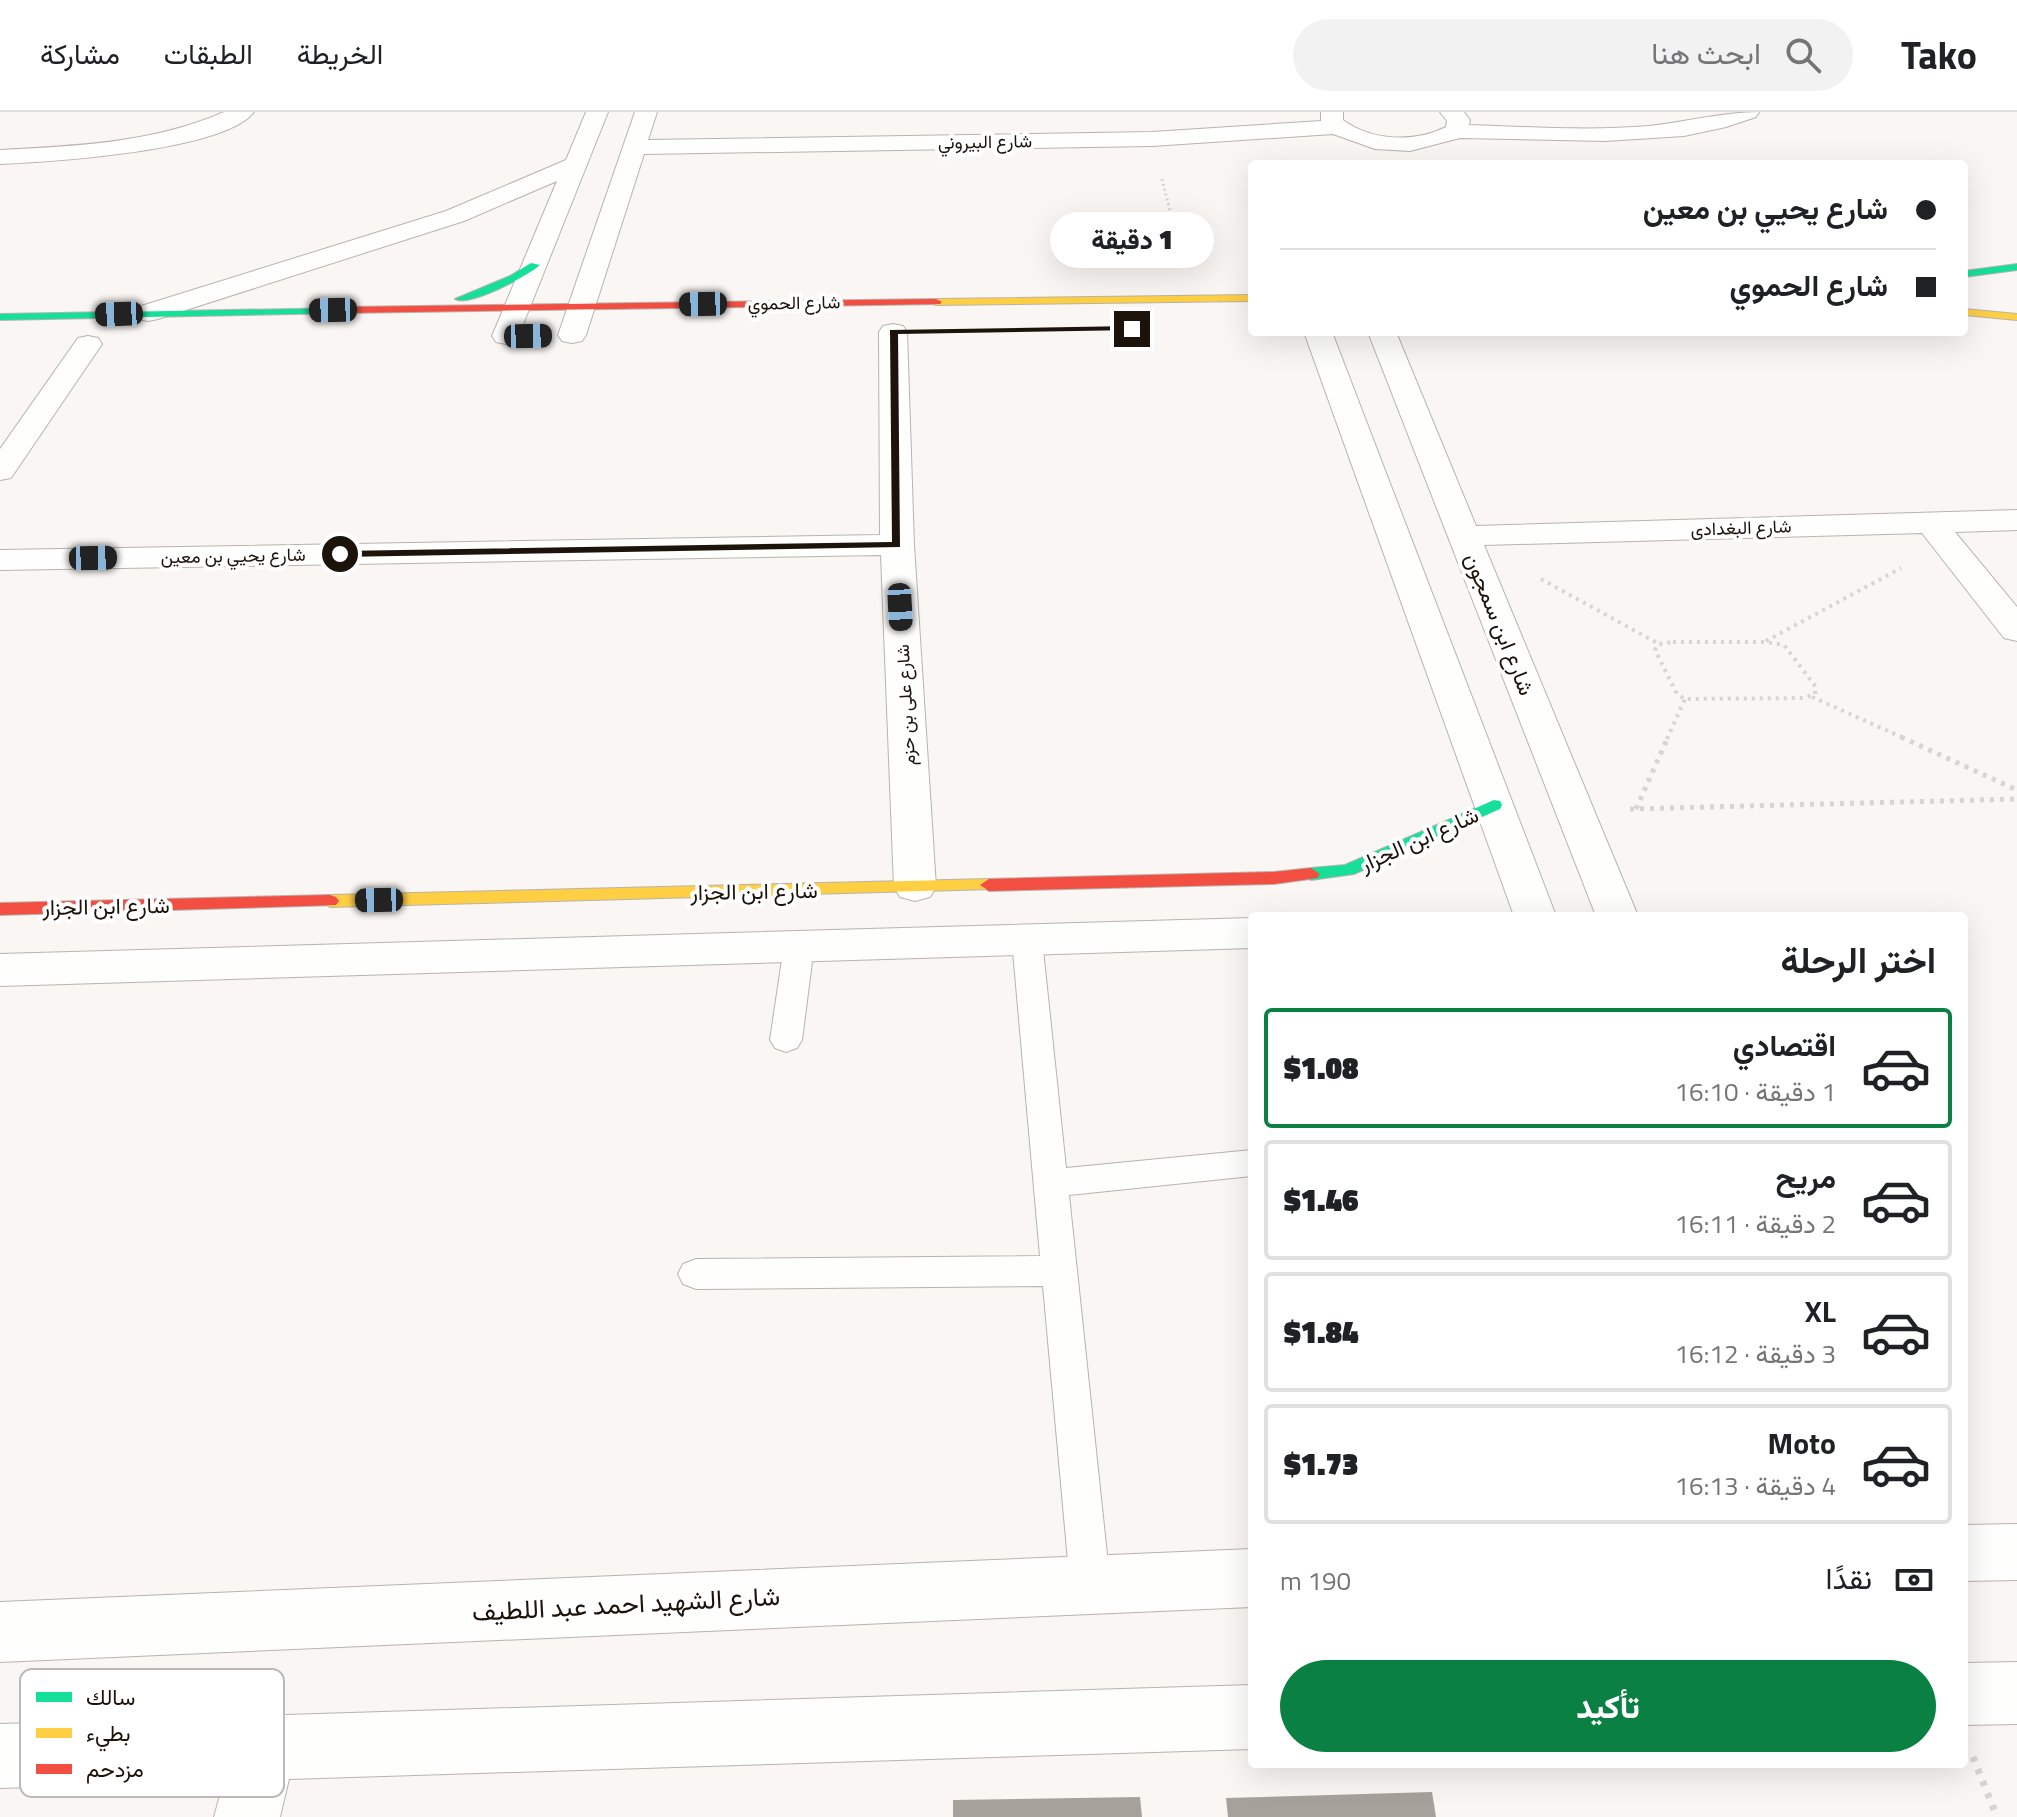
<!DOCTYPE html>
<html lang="ar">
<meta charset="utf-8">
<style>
body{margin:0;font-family:"Titillium Web",Vazirmatn,sans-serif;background:#f2f2f2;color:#202124;direction:rtl;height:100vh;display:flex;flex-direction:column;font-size:30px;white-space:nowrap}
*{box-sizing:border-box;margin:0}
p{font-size:26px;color:#757577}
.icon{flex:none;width:44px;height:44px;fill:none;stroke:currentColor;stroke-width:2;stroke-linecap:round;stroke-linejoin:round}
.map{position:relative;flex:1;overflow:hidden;direction:ltr}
.side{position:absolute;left:1248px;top:800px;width:720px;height:856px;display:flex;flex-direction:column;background:#fff;border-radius:8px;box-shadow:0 8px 32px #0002;direction:rtl}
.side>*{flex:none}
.top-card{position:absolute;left:1248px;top:48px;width:720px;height:176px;border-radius:8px;box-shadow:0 8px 32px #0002;direction:rtl;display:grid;align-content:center;height:176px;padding:0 32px;background:#fff}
.end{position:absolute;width:36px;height:36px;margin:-18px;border:10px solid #1c130b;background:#fff;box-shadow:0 0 0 4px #fff}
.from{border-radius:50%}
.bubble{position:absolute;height:56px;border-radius:28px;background:#fff;box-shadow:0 8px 32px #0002;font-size:26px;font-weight:800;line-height:56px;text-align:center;direction:rtl}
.car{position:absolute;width:24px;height:48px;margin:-24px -12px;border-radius:10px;box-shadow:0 0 6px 2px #0007;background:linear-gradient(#222 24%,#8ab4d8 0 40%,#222 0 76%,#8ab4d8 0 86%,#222 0)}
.top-card b{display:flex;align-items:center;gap:28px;height:76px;font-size:30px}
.top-card b+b{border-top:2px solid #e0e0e0}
.top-card i{width:20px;height:20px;background:#202124}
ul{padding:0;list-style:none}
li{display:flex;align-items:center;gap:24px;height:120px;margin:0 16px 12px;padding:0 16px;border:4px solid #e0e0e0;border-radius:8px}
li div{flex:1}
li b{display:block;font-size:30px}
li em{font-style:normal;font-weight:800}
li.on{border-color:#0b8043}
li>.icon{width:72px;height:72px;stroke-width:1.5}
h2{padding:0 32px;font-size:36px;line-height:96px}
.pay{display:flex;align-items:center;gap:20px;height:88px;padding:0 32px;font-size:30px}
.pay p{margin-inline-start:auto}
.action{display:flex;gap:16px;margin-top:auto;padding:16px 32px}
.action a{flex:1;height:92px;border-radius:48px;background:#0b8043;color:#fff;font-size:32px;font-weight:800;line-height:92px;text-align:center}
header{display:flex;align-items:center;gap:48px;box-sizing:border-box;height:112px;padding:0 40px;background:#fff;border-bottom:2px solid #e0e0e0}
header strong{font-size:38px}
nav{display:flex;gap:44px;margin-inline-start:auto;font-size:28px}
.search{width:560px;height:72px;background:#f2f2f2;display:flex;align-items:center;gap:20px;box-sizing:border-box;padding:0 28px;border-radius:44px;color:#757577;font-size:30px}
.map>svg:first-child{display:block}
</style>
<header>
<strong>Tako</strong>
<div class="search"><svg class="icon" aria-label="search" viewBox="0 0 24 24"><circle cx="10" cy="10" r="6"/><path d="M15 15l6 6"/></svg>ابحث هنا</div>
<nav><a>الخريطة</a><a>الطبقات</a><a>مشاركة</a></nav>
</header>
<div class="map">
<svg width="2017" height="1705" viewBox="0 0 2017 1705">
<rect width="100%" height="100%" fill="#f9f6f3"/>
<!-- building -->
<g fill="#a7a19c">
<polygon points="1432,1680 1436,1705 1228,1705 1226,1686"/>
<polygon points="1140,1685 1142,1705 953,1705 953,1688"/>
</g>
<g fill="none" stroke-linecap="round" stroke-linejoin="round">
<!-- lane casing -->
<g stroke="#b9b3ae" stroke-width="2">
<g id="lane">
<polygon points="1027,818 1037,821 1042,828 1066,1056 1252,1038 1252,1064 1069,1083 1110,1471 1104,1485 1090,1491 1076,1485 1070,1471 1043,1174 696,1177 683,1172 678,1162 683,1152 696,1147 1040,1144 1012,828 1017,821"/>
<polygon points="799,824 809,827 814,834 802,928 797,936 786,940 775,936 770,928 784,834 789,827"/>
</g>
</g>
<!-- street casing -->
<g stroke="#b9b3ae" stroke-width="2">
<g id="street">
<path d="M 224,0 L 254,0 C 225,39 50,50 0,52 L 0,38 C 76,34 153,31 224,0 Z"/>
<polygon points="586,0 608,0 516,230 506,232 496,230 492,224 557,69 464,109 158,207 148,209 138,207 134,201 138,195 446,99 566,48"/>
<path d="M 635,0 L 657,0 L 648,28 L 1152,20 L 1321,9 L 1321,0 L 1343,0 L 1343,8 C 1372,29 1414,31 1446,15 L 1447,9 L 1440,0 L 1464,0 L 1470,8 L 1469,13 C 1529,15 1589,19 1649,14 C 1686,10 1722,0 1759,0 L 1756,5 L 1726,15 L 1684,24 L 1605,29 L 1460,26 L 1410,39 L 1375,37 L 1333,22 L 1152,34 L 644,42 L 586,223 L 582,229 L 572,231 L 562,229 L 558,223 Z"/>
<polygon points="893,212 903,214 907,220 914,433 936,775 930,785 915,789 900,785 894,775 881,443 0,458 0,438 880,423 879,220 883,214"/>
<polygon points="1304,220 1332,220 1556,804 1514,804"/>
<polygon points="1368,220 1396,220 1476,414 2017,398 2017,418 1955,420 2017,495 2017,529 2004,526 1922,421 1484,433 1638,804 1596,804"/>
<polygon points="88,224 98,226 102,232 11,366 0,368 0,337 78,226"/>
<polygon points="1252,806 1252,836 0,874 0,842"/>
<polygon points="2017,1412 2017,1468 1964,1469 1964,1413"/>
<polygon points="1252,1437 1252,1495 0,1550 0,1490"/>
<polygon points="2017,1550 2017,1612 1964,1613 1964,1551"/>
<polygon points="1252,1573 1252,1637 289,1667 280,1705 214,1705 224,1669 0,1676 0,1612"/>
</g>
</g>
<!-- fast casing -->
<g stroke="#b9b3ae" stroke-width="2">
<g id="fast">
<path d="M 531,151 L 540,153 C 528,164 469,195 455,187 L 510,164 Z"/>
<polygon points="2017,152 2017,158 1964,165 1964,159"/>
<polygon points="349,196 351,198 345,201 0,208 0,202"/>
<polygon points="1494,688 1500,689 1502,693 1500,697 1354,762 1311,768 1302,762 1311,756 1345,753"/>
</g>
</g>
<!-- slow casing -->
<g stroke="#b9b3ae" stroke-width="2">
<g id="slow">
<polygon points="1252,183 1252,189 936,193 930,190 936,187"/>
<polygon points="1964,197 2017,202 2017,208 1964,203"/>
<polygon points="989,767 995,769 998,773 995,777 330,795 321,789 330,783"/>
</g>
</g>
<!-- jam casing -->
<g stroke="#b9b3ae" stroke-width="2">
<g id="jam">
<polygon points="936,187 942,190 940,192 345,201 339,198 345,195"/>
<polygon points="1311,756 1320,762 1317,766 1274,772 989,779 980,773 989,767 1274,760"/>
<polygon points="330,783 336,785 339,789 336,793 0,803 0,791"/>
</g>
</g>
<!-- path-far3 -->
<polyline stroke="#d6d5d4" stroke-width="3" stroke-dasharray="2 3" stroke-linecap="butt" points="1162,67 1182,146"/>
<!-- path-far2 -->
<g stroke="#d6d5d4" stroke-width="4" stroke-dasharray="3 5" stroke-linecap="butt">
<polyline points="1541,467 1659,532"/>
<polyline points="1766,529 1901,456"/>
<polygon points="1673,530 1765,530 1784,533 1816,575 1815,582 1804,586 1685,587 1677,582 1655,538 1659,532"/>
<polyline points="1812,585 1906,627"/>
<polyline points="1667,627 1685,587"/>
</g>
<!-- path-far1 -->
<g stroke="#d6d5d4" stroke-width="5" stroke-dasharray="4 6" stroke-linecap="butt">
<polyline points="1901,625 2017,678"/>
<polyline points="1630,697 2017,687"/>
<polyline points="1636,697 1668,625"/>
</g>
<!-- path -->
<polyline stroke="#d6d5d4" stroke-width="7" stroke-dasharray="5 8" stroke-linecap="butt" points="1973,1645 1997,1705"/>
<!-- lane -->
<use href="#lane" fill="#fefefd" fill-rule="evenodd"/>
<!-- street -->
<use href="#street" fill="#fefefd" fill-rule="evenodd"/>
<!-- fast -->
<use href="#fast" fill="#16e098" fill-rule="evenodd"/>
<!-- slow -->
<use href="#slow" fill="#ffcf43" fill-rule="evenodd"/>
<!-- jam -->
<use href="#jam" fill="#f24e42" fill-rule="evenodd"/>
</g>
<!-- route -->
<polygon fill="#1c130b" points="1132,214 1135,218 898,222 900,435 340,445 335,442 340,439 892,430 890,218"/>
<g text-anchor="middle" stroke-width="8" stroke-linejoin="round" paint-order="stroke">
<!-- far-street labels -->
<g font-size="18" fill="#1c130b" stroke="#fff">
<text transform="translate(985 30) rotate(-1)" y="6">شارع البيروني</text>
<text transform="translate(794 191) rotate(-1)" y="6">شارع الحموي</text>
<text transform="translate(1741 416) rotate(-2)" y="6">شارع البغدادى</text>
<text transform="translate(233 444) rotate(-1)" y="6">شارع يحيي بن معين</text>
<text transform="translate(906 593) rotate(-93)" y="6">شارع على بن حزم</text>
</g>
<!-- street labels -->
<g font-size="22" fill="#1c130b" stroke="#fff">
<text transform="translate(1500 512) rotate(68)" y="8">شارع ابن سمجون</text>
<text transform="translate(1419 727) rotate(-24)" y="8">شارع ابن الجزار</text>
<text transform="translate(754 779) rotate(-1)" y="8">شارع ابن الجزار</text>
<text transform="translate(106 794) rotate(-1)" y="8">شارع ابن الجزار</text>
</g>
<!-- near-street labels -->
<g font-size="26" fill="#1c130b" stroke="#fff">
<text transform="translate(626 1492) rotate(-3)" y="9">شارع الشهيد احمد عبد اللطيف</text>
</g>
</g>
<!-- legend -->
<rect x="20" y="1557" width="264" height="128" rx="12" fill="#fff" stroke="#bbb8b6" stroke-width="2"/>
<rect x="36" y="1580" width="36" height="10" fill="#16e098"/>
<rect x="36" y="1616" width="36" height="10" fill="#ffcf43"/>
<rect x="36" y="1652" width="36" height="10" fill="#f24e42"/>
<g font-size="22" fill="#1c130b">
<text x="86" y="1593">سالك</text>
<text x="86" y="1629">بطيء</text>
<text x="86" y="1665">مزدحم</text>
</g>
</svg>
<i class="end from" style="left:340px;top:442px"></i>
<i class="end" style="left:1132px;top:217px"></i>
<div class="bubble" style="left:1050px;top:100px;width:164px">1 دقيقة</div>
<i class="car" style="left:703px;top:192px;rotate:269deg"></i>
<i class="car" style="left:333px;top:198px;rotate:269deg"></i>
<i class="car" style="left:119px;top:202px;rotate:268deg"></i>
<i class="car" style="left:528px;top:224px;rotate:89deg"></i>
<i class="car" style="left:93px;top:446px;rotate:89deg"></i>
<i class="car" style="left:900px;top:495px;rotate:177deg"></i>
<i class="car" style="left:379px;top:788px;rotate:269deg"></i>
<div class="top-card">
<b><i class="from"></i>شارع يحيي بن معين</b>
<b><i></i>شارع الحموي</b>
</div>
<section class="side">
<h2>اختر الرحلة</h2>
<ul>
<li class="on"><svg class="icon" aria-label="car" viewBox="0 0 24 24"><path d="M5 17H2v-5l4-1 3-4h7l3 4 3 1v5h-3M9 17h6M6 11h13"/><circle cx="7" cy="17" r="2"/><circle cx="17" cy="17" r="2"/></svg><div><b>اقتصادي</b><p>1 دقيقة · 16:10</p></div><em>$1.08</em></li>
<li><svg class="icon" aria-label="car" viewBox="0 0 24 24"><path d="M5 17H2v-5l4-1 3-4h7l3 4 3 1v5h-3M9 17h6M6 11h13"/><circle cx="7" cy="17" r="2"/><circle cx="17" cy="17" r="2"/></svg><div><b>مريح</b><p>2 دقيقة · 16:11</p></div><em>$1.46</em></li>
<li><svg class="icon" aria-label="car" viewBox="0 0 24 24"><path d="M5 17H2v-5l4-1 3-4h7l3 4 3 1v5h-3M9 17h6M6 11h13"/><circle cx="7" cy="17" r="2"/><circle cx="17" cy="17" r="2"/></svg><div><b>XL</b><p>3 دقيقة · 16:12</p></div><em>$1.84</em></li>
<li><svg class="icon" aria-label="car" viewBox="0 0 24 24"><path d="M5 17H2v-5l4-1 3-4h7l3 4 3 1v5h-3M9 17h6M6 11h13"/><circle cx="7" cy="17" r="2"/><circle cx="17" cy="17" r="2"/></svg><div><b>Moto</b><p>4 دقيقة · 16:13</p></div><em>$1.73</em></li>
</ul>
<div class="pay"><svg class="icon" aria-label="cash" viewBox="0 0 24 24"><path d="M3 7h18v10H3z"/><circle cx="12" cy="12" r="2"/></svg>نقدًا<p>190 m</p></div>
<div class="action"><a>تأكيد</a></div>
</section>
</div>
